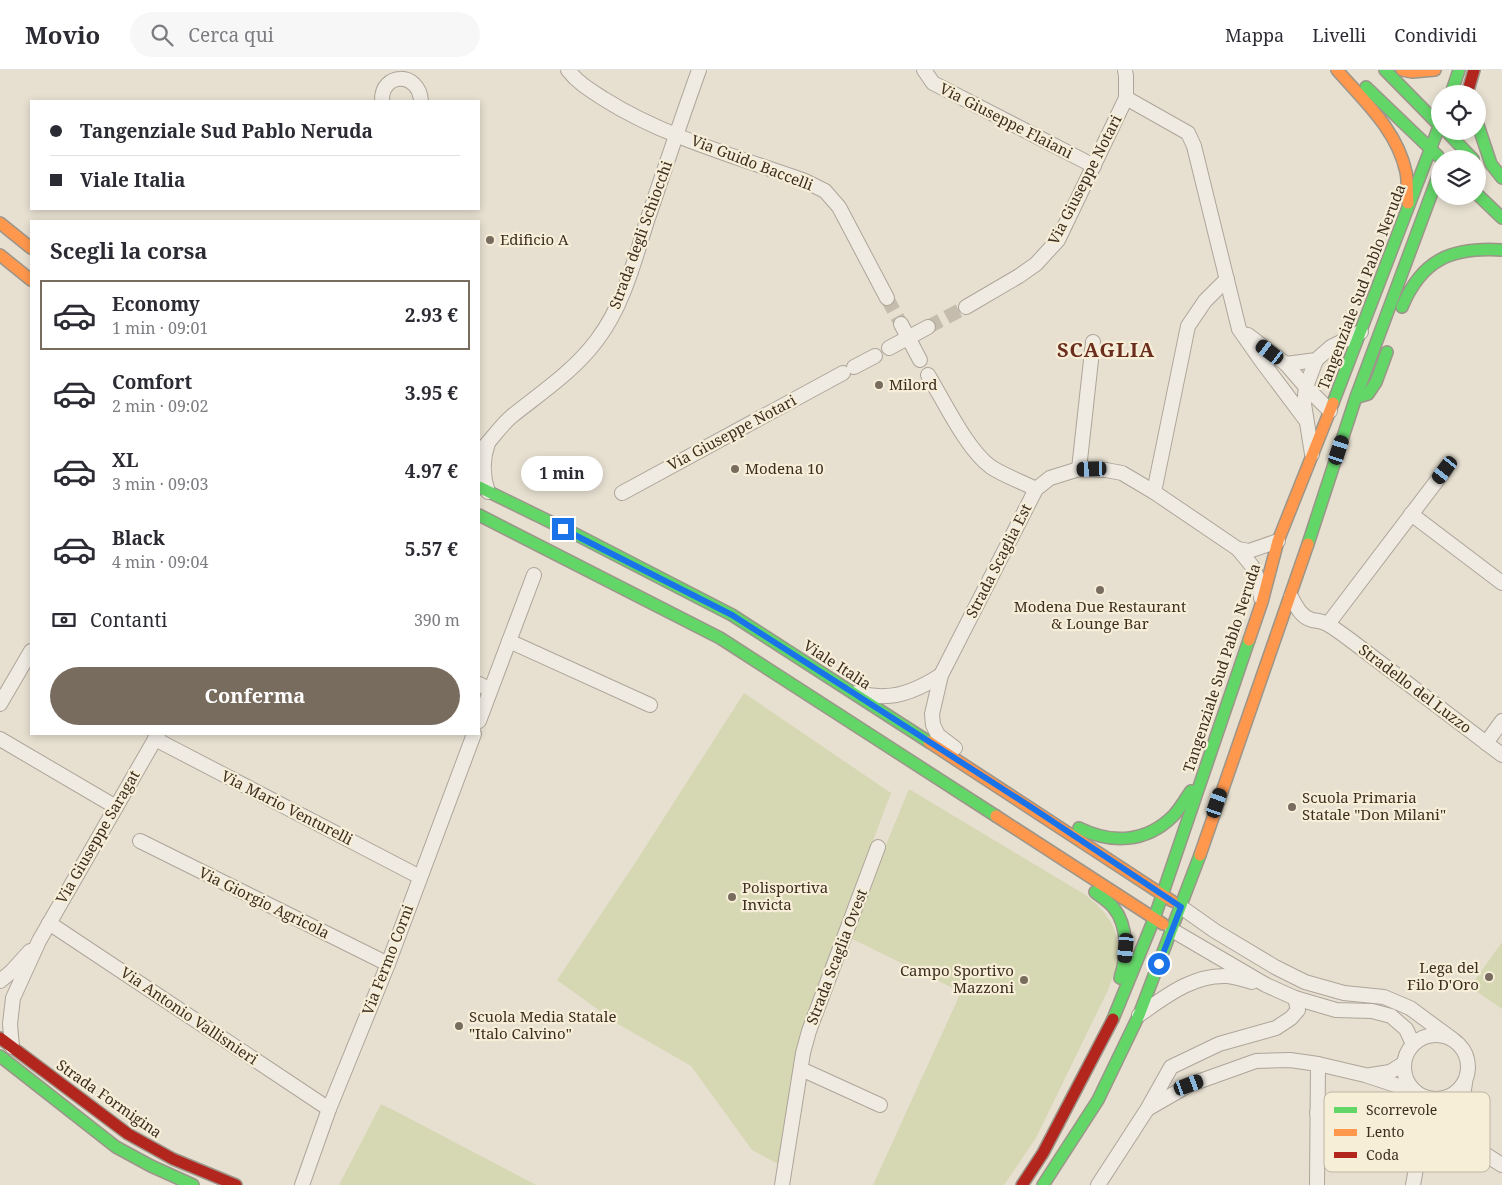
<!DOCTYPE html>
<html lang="it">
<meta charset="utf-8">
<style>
body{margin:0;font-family:"Noto Serif",serif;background:#f7f7f7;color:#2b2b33;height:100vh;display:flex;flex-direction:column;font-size:19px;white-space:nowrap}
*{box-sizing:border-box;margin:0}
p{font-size:16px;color:#7c7c81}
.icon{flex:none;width:28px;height:28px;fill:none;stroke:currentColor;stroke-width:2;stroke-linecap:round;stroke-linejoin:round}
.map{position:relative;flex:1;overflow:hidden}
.details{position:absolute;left:30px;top:150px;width:450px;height:515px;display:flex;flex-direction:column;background:#fff;border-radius:0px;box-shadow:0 2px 8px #0003}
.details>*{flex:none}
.guide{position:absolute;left:30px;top:30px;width:450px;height:110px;border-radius:0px;box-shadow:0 2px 8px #0003;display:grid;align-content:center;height:110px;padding:0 20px;background:#fff}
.buttons{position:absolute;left:1431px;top:15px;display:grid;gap:10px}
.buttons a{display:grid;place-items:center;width:55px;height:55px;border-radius:50%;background:#fff;box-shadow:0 2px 8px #0003;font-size:25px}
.end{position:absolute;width:22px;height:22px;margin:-11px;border:6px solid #1a73e8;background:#fff;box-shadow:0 0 0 2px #fff}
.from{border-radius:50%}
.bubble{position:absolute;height:35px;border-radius:18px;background:#fff;box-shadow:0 2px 8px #0003;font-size:16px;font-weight:700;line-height:35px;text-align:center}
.car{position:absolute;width:15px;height:30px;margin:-15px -8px;border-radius:6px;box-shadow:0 0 4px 1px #0007;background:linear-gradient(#222 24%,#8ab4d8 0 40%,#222 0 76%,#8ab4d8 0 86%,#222 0)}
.guide b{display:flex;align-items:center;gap:18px;height:48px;font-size:19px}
.guide b+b{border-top:1px solid #e1e1e2}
.guide i{width:12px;height:12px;background:#2b2b33}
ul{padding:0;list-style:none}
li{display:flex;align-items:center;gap:15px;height:70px;margin:0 10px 8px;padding:0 10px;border:2px solid transparent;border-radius:0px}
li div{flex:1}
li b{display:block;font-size:19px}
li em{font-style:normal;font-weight:700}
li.current{border-color:#786c5e}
li>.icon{width:45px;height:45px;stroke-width:1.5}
h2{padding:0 20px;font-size:22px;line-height:60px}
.pay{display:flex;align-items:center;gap:12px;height:55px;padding:0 20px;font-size:19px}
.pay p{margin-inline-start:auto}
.cta{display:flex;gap:10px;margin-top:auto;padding:10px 20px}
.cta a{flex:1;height:58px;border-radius:30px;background:#786c5e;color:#fff;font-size:20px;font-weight:700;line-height:58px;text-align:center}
header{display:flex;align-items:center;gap:30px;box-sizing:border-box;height:70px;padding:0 25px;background:#fff;border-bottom:1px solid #e1e1e2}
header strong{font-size:24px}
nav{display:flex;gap:28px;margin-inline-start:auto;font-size:18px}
.search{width:350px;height:45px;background:#f7f7f7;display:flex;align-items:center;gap:12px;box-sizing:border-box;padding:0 18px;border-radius:28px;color:#7c7c81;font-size:19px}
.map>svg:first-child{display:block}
</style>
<header>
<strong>Movio</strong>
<div class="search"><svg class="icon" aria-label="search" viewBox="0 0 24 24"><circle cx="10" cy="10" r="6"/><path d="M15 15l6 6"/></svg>Cerca qui</div>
<nav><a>Mappa</a><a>Livelli</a><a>Condividi</a></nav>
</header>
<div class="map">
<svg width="1502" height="1115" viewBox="0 0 1502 1115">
<rect width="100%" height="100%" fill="#e7e0d1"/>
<!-- green -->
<g fill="#d6d7b3">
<polygon points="744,623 891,723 802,959 778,1094 752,1080 691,996 618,954 557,910 635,793"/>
<path d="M 909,719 L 1084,824 C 1122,852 1125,879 1108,920 L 1036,1068 L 1004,1115 L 873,1115 L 961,922 L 848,867 Z"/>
<polygon points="1502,872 1502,939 1470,917"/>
<polygon points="381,1034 401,1044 536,1115 339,1115"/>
</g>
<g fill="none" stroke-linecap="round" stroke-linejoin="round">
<!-- street-tunnel -->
<g stroke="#c5bcae" stroke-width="14" stroke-dasharray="14 7" stroke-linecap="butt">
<polyline points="887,228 901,254"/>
<polyline points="928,257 966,237"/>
</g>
<!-- street casing -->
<g stroke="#ada599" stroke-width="16">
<g id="street">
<path d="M 568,0 C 578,13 590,20 604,29 C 664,67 738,87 805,111 L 825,121 L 839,137 L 887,228"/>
<polyline points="924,0 933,13 1094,96"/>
<polyline points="1126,28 1188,63 1194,76 1239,259 1260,289 1305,349"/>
<path d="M 382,31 C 381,2 419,1 421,31"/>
<polyline points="966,237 1019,206 1036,194 1058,170 1126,28 1126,6 1125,0"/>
<polyline points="901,254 920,290"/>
<polyline points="1248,265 1286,294 1306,317 1330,341"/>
<polyline points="889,278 928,257"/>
<polyline points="1286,294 1316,290 1331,277 1361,262"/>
<polyline points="854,297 875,286"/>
<path d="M 928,305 C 944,331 967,380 991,397 C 1005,406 1022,412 1036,419"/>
<path d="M 479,382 C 491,371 499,357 512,346 C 542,322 574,301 597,270 C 623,236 634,192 647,151 C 664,101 681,50 699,0"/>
<polyline points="1312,384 1304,334 1306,317 1316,290"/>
<polyline points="1079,399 1093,272"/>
<path d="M 488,422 C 482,405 482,390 488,373"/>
<polyline points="1154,422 1188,256 1205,231 1227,209"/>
<polyline points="622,423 843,303"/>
<polyline points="1411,444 1502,513"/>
<polyline points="1238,479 1249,481 1278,471"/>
<path d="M 1291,527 C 1296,536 1301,547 1312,550 C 1318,551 1322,551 1327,554 C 1336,559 1345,566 1353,572 L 1502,685"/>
<polyline points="1328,554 1445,400"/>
<polyline points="509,571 650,635"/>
<polyline points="479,614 490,620"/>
<path d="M 856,623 C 865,624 876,627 885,626 C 905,626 924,616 941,605"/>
<polyline points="0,634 31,581"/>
<polyline points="479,651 534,505"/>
<polyline points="0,669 116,737"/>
<polyline points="155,669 420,807"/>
<polyline points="1486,673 1502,651"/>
<polyline points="955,678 938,665 933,655 932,644 941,605 1036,419 1050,408 1079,399 1106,400 1122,403 1154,422 1238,479 1252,496 1259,511 1261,528"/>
<polyline points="140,771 388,894"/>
<polyline points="1181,837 1215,861 1275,897 1305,912 1344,923 1384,927 1410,938 1452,969"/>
<polyline points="49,853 329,1039"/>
<polyline points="1172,860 1266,915 1295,928 1336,940 1372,941 1391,946 1406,959 1413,974"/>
<polyline points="0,911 11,902 30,881"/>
<path d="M 1139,945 C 1165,927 1192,905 1226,906 C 1234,906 1244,910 1252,912"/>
<circle cx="1436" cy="997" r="32"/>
<polyline points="12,977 10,954 13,928 39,871 158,664"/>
<polyline points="801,999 880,1035"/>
<polyline points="1371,1005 1390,1002 1403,994"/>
<path d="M 1465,1013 C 1460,1040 1465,1048 1475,1073"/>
<polyline points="1427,1028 1477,1079 1502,1095"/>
<polyline points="1149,1038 1189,1015 1256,991 1290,990 1318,994 1365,1005 1414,1021"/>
<polyline points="1317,1043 1378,1043 1400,1054 1415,1071 1417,1093 1413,1115"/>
<polyline points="302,1115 329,1039 388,894 474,664"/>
<polyline points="782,1115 803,983 809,961 878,777"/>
<polyline points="1098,1115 1148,1038 1171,997 1219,974 1276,958 1291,948 1298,940 1295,928"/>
<polyline points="1317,1115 1318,994"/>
</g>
</g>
<!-- fast casing -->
<g stroke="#9c958a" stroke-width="14">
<g id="fast">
<polyline points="1385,0 1440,56"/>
<polyline points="1366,17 1438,86"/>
<polyline points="1451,24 1459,0"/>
<polyline points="1478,55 1491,94 1502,108"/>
<polyline points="1446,61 1473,89"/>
<polyline points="1478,125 1502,148"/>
<path d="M 1402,237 C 1422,189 1452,177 1502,180"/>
<polyline points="1358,327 1368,324 1376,312 1387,282"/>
<polyline points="1333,333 1440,54"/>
<polyline points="479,417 577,465 732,545 929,672"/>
<polyline points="479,445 720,568 996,746"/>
<polyline points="1308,474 1356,327 1440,101"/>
<path d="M 1079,758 C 1111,774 1146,773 1173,746 C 1180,739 1185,729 1191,721"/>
<path d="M 1095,822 C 1101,827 1108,831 1113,837 C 1129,856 1127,886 1120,908"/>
<polyline points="1113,949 1154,849 1249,570"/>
<polyline points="0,986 116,1077 151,1096 193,1115"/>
<polyline points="1043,1115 1098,1030 1139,945 1200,785"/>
</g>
</g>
<!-- slow casing -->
<g stroke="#9c958a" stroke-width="14">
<g id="slow">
<path d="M 1337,0 C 1364,31 1397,60 1406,102 C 1408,112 1407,123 1408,133"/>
<polyline points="1402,0 1412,2 1435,0"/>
<polyline points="0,153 31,178"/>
<polyline points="0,185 31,210"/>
<polyline points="1249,570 1262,532 1278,471 1333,333"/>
<polyline points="929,672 1172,831"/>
<polyline points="996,746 1163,854"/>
<polyline points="1200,785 1308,474"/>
</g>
</g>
<!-- jam casing -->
<g stroke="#9c958a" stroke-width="14">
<g id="jam">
<polyline points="1467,24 1474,0"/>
<polyline points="0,968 128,1064 173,1089 236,1115"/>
<polyline points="1022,1115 1043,1083 1113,949"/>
</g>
</g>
<!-- street -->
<use href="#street" stroke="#efebe3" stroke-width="14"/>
<!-- fast -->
<use href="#fast" stroke="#63d668" stroke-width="11"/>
<!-- slow -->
<use href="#slow" stroke="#ff974d" stroke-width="11"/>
<!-- jam -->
<use href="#jam" stroke="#b3261e" stroke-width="11"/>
</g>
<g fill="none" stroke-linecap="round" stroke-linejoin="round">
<!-- route -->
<polyline stroke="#1a73e8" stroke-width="6" points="563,459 732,545 1034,739 1181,837 1159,894"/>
</g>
<!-- markers -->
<g fill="#786c5e" stroke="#f7eed8" stroke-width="2">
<circle cx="490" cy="170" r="5"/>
<circle cx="879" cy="315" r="5"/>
<circle cx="735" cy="399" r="5"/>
<circle cx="1100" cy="520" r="5"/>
<circle cx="1292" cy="737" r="5"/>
<circle cx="732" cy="827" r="5"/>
<circle cx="1489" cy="907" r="5"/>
<circle cx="1024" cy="910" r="5"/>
<circle cx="459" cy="956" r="5"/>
</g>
<g text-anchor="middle" stroke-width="4.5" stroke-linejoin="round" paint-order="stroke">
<!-- street labels -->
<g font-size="15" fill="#3d2e20" stroke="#f7eed8">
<text transform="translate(1006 51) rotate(27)" y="5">Via Giuseppe Flaiani</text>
<text transform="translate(752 93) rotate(21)" y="5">Via Guido Baccelli</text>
<text transform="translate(1085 110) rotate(-63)" y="5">Via Giuseppe Notari</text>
<text transform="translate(641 165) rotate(-70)" y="5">Strada degli Schiocchi</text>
<text transform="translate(1362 217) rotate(-69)" y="5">Tangenziale Sud Pablo Neruda</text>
<text transform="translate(732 363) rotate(-28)" y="5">Via Giuseppe Notari</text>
<text transform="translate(999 491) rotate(-63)" y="5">Strada Scaglia Est</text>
<text transform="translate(837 595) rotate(33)" y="5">Viale Italia</text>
<text transform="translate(1222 598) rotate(-72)" y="5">Tangenziale Sud Pablo Neruda</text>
<text transform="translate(1415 619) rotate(37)" y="5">Stradello del Luzzo</text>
<text transform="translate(287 738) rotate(27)" y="5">Via Mario Venturelli</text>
<text transform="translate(98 767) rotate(-60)" y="5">Via Giuseppe Saragat</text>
<text transform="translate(264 833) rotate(26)" y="5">Via Giorgio Agricola</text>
<text transform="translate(837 887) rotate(-69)" y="5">Strada Scaglia Ovest</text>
<text transform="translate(388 890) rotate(-69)" y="5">Via Fermo Corni</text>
<text transform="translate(189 946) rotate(34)" y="5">Via Antonio Vallisnieri</text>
<text transform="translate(109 1029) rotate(35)" y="5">Strada Formigina</text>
</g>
<!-- poi labels -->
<g font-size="15" fill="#3d2e20" stroke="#f7eed8" text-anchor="start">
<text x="500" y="175">Edificio A</text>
<text x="889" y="320">Milord</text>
<text x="745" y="404">Modena 10</text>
<text x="1100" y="542" text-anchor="middle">Modena Due Restaurant<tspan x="1100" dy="17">&amp; Lounge Bar</tspan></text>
<text x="1302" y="733">Scuola Primaria<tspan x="1302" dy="17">Statale "Don Milani"</tspan></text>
<text x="742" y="823">Polisportiva<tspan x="742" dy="17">Invicta</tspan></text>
<text x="1479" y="903" text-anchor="end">Lega del<tspan x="1479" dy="17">Filo D'Oro</tspan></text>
<text x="1014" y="906" text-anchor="end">Campo Sportivo<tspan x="1014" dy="17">Mazzoni</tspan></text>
<text x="469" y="952">Scuola Media Statale<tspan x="469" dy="17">"Italo Calvino"</tspan></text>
</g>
<!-- district labels -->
<g font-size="20" font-weight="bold" letter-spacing="1" fill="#6b2e1e" stroke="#f7eed8">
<text x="1106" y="287">SCAGLIA</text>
</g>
</g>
<!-- legend -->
<rect x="1324" y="1022" width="166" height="80" rx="8" fill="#f7eed8" stroke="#bfb4a1" stroke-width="1"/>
<rect x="1334" y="1037" width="23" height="6" fill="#63d668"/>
<rect x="1334" y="1059" width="23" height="7" fill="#ff974d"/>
<rect x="1334" y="1082" width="23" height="6" fill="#b3261e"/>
<g font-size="14" fill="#3d2e20">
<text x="1366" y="1045">Scorrevole</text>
<text x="1366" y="1067">Lento</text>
<text x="1366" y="1090">Coda</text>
</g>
</svg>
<div class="buttons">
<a><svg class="icon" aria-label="locate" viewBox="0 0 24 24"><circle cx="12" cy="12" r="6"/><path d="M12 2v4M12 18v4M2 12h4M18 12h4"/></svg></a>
<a><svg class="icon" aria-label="layers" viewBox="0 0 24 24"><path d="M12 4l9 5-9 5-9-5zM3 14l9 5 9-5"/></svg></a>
</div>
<i class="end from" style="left:1159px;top:894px"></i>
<i class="end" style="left:563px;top:459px"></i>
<div class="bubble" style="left:521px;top:386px;width:82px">1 min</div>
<i class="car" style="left:1270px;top:282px;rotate:307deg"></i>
<i class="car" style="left:1339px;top:380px;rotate:18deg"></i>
<i class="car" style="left:1092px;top:399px;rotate:268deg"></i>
<i class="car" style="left:1445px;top:400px;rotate:217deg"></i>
<i class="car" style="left:1217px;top:733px;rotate:19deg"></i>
<i class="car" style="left:1126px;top:878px;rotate:185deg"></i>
<i class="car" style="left:1189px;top:1015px;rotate:70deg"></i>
<div class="guide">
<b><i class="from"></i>Tangenziale Sud Pablo Neruda</b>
<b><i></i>Viale Italia</b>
</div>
<section class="details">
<h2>Scegli la corsa</h2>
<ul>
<li class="current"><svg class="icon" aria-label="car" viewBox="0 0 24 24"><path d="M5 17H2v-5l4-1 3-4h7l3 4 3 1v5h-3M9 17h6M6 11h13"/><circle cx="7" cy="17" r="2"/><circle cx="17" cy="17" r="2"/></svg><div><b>Economy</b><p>1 min · 09:01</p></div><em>2.93 €</em></li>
<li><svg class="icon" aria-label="car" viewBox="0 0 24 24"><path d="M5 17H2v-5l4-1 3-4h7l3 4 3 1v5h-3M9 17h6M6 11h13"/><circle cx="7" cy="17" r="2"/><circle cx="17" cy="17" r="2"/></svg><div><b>Comfort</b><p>2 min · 09:02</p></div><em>3.95 €</em></li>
<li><svg class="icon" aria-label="car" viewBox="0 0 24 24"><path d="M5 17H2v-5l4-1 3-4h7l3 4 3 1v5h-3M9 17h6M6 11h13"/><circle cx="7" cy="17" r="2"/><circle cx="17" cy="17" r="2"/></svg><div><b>XL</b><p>3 min · 09:03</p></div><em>4.97 €</em></li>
<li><svg class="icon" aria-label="car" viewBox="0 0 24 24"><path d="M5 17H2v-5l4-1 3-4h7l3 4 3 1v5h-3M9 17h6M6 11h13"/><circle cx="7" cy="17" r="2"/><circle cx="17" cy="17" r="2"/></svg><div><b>Black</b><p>4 min · 09:04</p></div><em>5.57 €</em></li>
</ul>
<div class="pay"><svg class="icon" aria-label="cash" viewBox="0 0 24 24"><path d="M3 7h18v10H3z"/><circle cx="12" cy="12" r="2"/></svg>Contanti<p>390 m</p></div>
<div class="cta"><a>Conferma</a></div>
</section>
</div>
